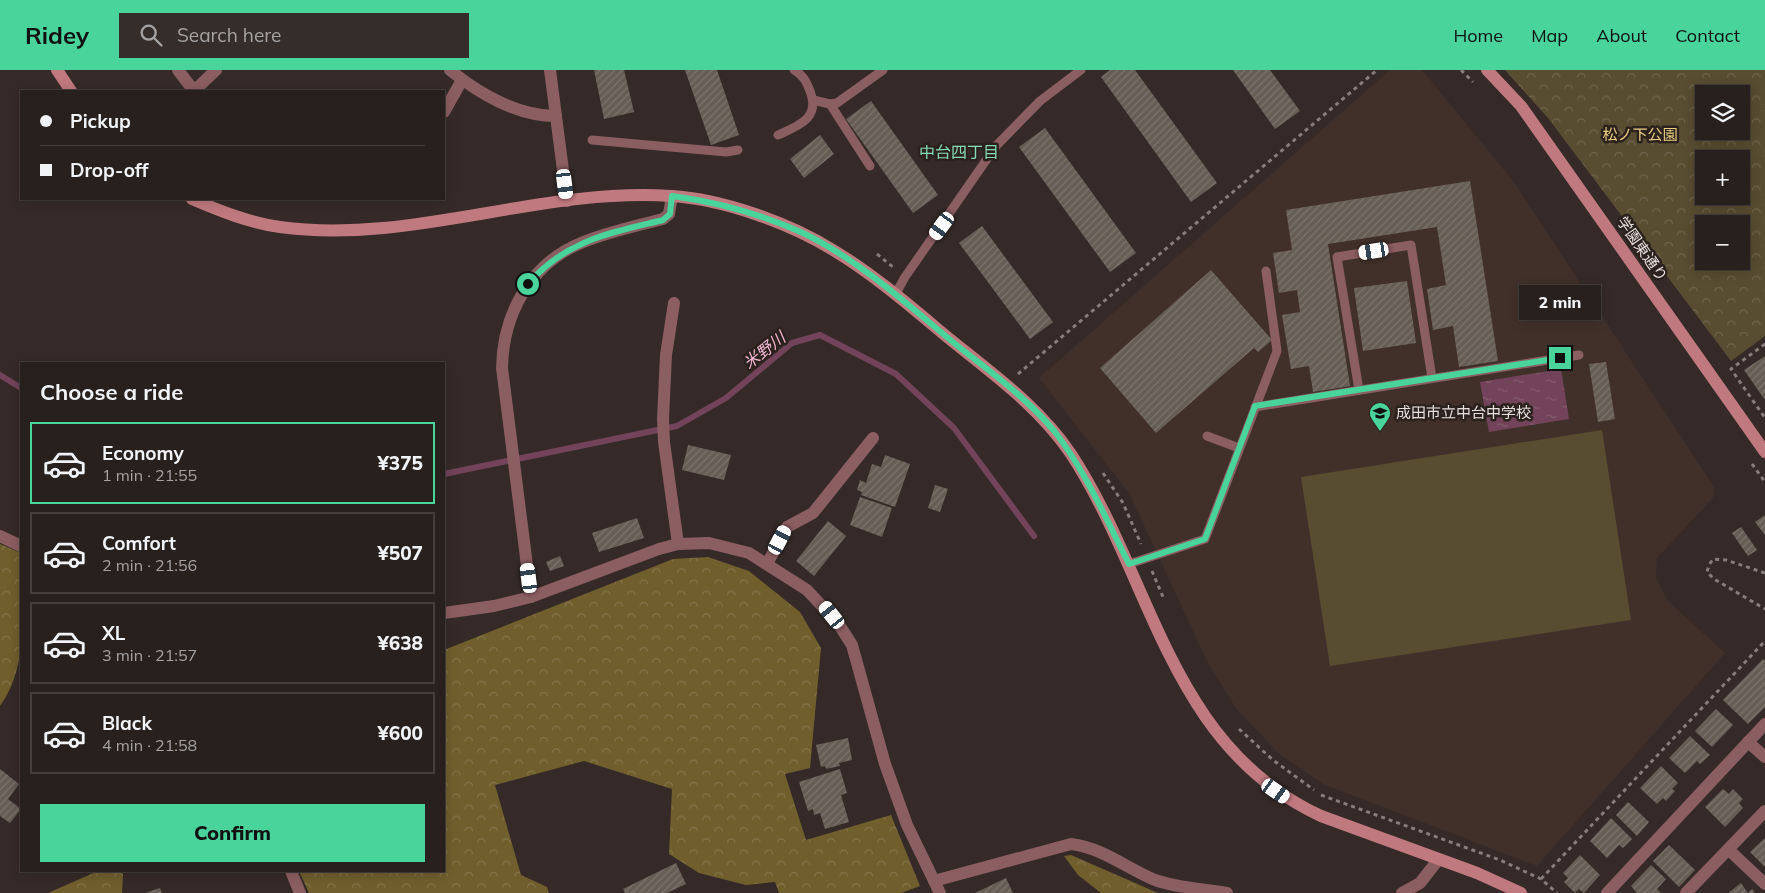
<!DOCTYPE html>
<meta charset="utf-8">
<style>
body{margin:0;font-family:Mulish,"Noto Sans JP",sans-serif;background:#342d2a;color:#f1f3f6;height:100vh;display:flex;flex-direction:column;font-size:19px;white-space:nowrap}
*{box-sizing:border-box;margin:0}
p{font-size:16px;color:#a5a3a4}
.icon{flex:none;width:28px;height:28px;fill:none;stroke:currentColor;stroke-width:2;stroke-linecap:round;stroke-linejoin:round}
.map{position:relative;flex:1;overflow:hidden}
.panel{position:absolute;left:20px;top:292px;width:425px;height:510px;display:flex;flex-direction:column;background:#28201d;border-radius:0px;box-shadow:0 2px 12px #0003,0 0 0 1px #443e3b}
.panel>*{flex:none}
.guide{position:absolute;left:20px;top:20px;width:425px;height:110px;border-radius:0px;box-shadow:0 2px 12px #0003,0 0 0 1px #443e3b;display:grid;align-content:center;height:110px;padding:0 20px;background:#28201d}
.tools{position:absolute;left:1695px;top:15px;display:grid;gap:10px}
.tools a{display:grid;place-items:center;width:55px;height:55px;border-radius:0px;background:#28201d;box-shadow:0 2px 12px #0003,0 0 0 1px #443e3b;font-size:25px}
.end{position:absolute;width:22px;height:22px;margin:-11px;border:6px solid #49d49c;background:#111;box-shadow:0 0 0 2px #111}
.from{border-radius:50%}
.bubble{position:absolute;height:35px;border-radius:0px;background:#28201d;box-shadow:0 2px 12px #0003,0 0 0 1px #443e3b;font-size:16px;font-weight:800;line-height:35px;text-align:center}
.car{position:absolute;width:15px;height:30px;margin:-15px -8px;border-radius:6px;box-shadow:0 0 4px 1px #0007;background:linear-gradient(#fff 24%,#345 0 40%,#fff 0 76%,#345 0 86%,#fff 0)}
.guide b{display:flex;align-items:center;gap:18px;height:48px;font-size:19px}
.guide b+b{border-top:1px solid #443e3b}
.guide i{width:12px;height:12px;background:#f1f3f6}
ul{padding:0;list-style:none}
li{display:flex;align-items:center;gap:15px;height:82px;margin:0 10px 8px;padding:0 10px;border:2px solid #443e3b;border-radius:0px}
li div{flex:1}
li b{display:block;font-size:19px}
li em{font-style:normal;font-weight:800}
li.active{border-color:#49d49c}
li>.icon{width:45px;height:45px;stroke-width:1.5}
h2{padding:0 20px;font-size:22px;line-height:60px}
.primary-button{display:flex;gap:10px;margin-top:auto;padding:10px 20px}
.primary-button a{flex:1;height:58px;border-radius:0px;background:#49d49c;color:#111;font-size:20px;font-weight:800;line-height:58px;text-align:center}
header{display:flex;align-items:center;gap:30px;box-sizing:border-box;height:70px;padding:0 25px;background:#49d49c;color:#111}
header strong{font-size:24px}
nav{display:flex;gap:28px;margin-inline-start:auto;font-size:18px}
.search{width:350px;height:45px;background:#342d2a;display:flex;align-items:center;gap:12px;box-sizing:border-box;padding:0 18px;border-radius:0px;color:#a5a3a4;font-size:19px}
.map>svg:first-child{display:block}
</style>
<header>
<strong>Ridey</strong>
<div class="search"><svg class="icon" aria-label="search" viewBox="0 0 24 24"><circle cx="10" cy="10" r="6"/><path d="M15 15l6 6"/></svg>Search here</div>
<nav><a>Home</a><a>Map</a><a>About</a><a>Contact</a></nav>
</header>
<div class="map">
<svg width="1765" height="823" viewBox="0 0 1765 823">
<defs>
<pattern id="forest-crowns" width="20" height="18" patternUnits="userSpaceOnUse" patternTransform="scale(1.25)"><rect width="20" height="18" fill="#705e2d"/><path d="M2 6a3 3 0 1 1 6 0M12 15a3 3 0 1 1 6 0" fill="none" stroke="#84754b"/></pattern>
<pattern id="park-crowns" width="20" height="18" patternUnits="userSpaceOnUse" patternTransform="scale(1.25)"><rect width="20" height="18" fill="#584d31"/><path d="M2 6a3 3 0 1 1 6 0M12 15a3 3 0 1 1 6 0" fill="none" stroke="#70664e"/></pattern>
<pattern id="water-ripples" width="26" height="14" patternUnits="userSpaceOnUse" patternTransform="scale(1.25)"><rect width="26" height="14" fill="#72435a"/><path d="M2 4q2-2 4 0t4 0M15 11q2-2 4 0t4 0" fill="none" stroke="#865e71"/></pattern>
<pattern id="building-hatch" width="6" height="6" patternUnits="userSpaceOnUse" patternTransform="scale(1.25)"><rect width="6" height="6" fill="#665d55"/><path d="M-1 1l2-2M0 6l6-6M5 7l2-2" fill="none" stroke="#7c746d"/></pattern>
</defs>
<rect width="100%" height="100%" fill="#352a27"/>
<!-- built -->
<polygon fill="#41302a" points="1390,0 1422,0 1514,112 1714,417 1713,428 1657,488 1656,508 1667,530 1725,583 1537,796 1323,714 1278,683 1235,637 1207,591 1129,423 1039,308"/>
<!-- forest -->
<g fill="url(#forest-crowns)">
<path d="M 0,474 L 21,483 C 21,533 31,594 0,636 Z"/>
<polygon points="708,487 749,501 800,542 821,578 810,698 785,704 806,770 891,745 920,816 901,823 779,823 775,812 746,815 699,803 669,784 672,719 584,691 495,715 521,805 547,817 549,823 309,823 299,801 444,801 444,580 673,489"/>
<polygon points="1071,785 1158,823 1101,823 1078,805 1064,786"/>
<polygon points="98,801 118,801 123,804 122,823 48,823"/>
</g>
<!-- park -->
<path fill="url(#park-crowns)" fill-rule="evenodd" d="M 1505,0 L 1765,0 L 1765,266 L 1731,291 L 1548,48 ZM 1704,24 L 1741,24 L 1741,61 L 1704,61 ZM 1704,89 L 1741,89 L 1741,126 L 1704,126 ZM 1704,154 L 1741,154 L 1741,191 L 1704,191 Z"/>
<!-- pitch -->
<polygon fill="#584d31" points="1602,360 1631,550 1330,596 1301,407"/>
<!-- water -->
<polygon fill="url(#water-ripples)" points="1561,299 1569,349 1489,362 1480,312"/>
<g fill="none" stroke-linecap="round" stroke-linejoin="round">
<!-- stream -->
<g stroke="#72435a" stroke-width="6">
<polyline points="0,305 21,318"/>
<polyline points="444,404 677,356 726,328 792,273 820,265 896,304 954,358 1034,466"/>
</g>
</g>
<!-- building -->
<g fill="url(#building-hatch)">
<polygon points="594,0 624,0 634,42 604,49"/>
<polygon points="685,0 717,0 739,65 711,75"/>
<polygon points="1110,0 1135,0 1217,113 1191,132 1101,7"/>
<polygon points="1233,0 1270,0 1300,41 1275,59"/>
<polygon points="871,31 938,125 913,143 846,49"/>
<polygon points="1045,58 1136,183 1110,202 1019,77"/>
<polygon points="820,65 834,84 804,108 790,89"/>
<polygon points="1470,111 1498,291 1459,297 1453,256 1433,260 1427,219 1446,215 1437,157 1328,174 1350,316 1313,322 1309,296 1291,299 1282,245 1300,242 1297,220 1279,223 1273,183 1292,180 1286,140"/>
<polygon points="982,156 1053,252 1030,269 959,173"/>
<polygon points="1211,200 1272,270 1258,282 1254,278 1156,363 1100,298"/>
<polygon points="1407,211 1416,273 1363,281 1354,218"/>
<polygon points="1765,286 1765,330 1744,300"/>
<polygon points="1606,292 1615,349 1598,352 1589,294"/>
<polygon points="688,375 731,385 724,410 682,400"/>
<polygon points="885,385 910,394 895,437 861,425 862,422 857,420 860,410 866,413 872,394 881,397"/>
<polygon points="935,415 948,419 940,442 928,438"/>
<polygon points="860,427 892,438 882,467 850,455"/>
<polygon points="1765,445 1765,465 1755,452"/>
<polygon points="637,448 644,468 599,482 592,463"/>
<polygon points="828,451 846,466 814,506 796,491"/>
<polygon points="1741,457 1757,480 1748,486 1732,463"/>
<polygon points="560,486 564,496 550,501 546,492"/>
<polygon points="1763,589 1765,591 1765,637 1748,654 1723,630"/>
<polygon points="1716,639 1733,655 1712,677 1695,661"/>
<polygon points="1690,666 1710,685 1700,694 1697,691 1685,703 1669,688"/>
<polygon points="848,668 852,690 839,693 840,696 826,699 825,696 821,697 816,675"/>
<polygon points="1661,696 1678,713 1672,719 1675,721 1666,731 1663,728 1657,734 1640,718"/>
<polygon points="0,699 19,714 8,729 21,739 10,753 0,746"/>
<polygon points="840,699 847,723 841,725 849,752 825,759 820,743 814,745 813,739 808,741 799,712"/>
<polygon points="1723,719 1729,724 1733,719 1743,729 1739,733 1743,738 1725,757 1705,737"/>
<polygon points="1628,732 1649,752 1637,766 1616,745"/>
<polygon points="1611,748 1632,769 1623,778 1619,775 1607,788 1590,771"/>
<polygon points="1765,768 1765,797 1750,782"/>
<polygon points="1669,775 1695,800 1679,817 1653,791"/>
<polygon points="1580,785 1600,805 1584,823 1579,819 1575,823 1564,812 1568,808 1563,803"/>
<polygon points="676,793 686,814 667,823 625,823 623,819"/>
<polygon points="1651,795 1666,809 1657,819 1661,823 1637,823 1631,816"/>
<polygon points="1006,808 1013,823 975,823"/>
<polygon points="1741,813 1748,823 1752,819 1755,823 1728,823"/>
<polygon points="160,818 162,823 145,823"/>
</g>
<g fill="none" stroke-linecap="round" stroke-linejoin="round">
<!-- path -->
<g stroke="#877d7b" stroke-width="3" stroke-dasharray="4 4" stroke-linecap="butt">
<polyline points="1461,0 1473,12"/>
<polyline points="877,184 894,198"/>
<polyline points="1765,274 1731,299 1765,348"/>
<polyline points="1018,304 1377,0"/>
<polyline points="1752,394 1765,412"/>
<polyline points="1103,403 1123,433 1141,474"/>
<polyline points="1152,501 1163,527"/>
<polyline points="1765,503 1726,490 1713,489 1709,495 1707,502 1714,509 1765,539"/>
<polyline points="1239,659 1273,690 1314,720"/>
<polyline points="1321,725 1500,790 1541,809 1557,823"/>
<polyline points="1541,809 1765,571"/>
</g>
<!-- lane -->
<g stroke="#8b5e61" stroke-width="9">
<polyline points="813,30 830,34 837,33 883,0"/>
<polyline points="830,34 870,96"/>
<path d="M 778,65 C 798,56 821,48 810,21 C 806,11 804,6 794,0"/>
<polyline points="592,70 726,82 738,80"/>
<polyline points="895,225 905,207 996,76 1040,31 1081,0"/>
<polyline points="1359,320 1337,187 1411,175 1432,308"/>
<polyline points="1255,337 1579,285"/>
<polyline points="1207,366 1239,378"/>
<polyline points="1129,494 1205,469 1277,281 1266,201"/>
</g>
<!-- street -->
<g stroke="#8b5e61" stroke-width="12">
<polyline points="178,0 194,21"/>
<path d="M 450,0 C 479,24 518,46 556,46"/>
<polyline points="550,0 567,131"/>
<polyline points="194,21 216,0"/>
<polyline points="444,42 462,10"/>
<polyline points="674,233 666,285 663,349 664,372 678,474"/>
<polyline points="0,466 21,476"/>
<polyline points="767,494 787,457 813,443 873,368"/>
<path d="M 531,527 L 502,298 C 503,244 530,194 581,173 C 607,162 636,156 663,149 L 669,144 L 672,126"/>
<polyline points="444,543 494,536 531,527 659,479 678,474 709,473 749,483 807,520 838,553 852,575 885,694 907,755 940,823"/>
<polyline points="1748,672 1765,687"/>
<polyline points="1729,780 1765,814"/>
<polyline points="291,801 300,823"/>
<path d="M 934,811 L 1071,774 C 1103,778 1126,798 1155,810 C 1177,818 1204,819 1227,823"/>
<polyline points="1402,823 1420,813 1438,790"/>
<polyline points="1607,823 1765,654"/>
<polyline points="1686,823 1765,741"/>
</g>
<!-- secondary -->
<g stroke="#c0797e" stroke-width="12">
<polyline points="57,0 71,21"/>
<polyline points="1487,0 1521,36 1765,382"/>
<path d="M 192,129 C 220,141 250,153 280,157 C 410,175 540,117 671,126 C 723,129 789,153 833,180 C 873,204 910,236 946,266 C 990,302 1039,336 1071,384 C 1153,509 1169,676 1321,746 L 1477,803 L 1521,823"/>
</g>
</g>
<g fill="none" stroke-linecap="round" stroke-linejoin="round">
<!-- route -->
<path stroke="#49d49c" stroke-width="6" d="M 528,214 C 566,170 610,163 663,150 L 670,144 L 672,126 C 717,132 761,144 803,163 C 861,191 910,237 959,277 C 992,303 1028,329 1055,362 C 1086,402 1106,449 1129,494 L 1205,469 L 1255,336 L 1560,288"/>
</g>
<!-- icons -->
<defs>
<g id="school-pin" transform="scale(1.125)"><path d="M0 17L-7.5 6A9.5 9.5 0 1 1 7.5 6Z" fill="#49d49c" stroke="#2b211d"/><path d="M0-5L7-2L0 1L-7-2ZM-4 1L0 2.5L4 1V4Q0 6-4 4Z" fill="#111"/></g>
</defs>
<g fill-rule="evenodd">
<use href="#school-pin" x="1380" y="343"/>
</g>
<g text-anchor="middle" stroke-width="5" stroke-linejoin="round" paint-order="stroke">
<!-- park labels -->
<g font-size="15" fill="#ecce82" stroke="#2b211d">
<text x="1640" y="70">松ノ下公園</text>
</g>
<!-- street labels -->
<g font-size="15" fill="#e7dfdd" stroke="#2b211d">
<text transform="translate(1642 179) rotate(55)" y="5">学園東通り</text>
</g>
<!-- poi labels -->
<g font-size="15" fill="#e7dfdd" stroke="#2b211d" text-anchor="start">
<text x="1396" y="348">成田市立中台中学校</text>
</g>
<!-- neighbourhood labels -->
<g font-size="16" fill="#86dab3" stroke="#2b211d">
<text x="959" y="88">中台四丁目</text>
</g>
<!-- water labels -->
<g font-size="16" font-style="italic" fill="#f8b9d6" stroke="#2b211d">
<text transform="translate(764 280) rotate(-38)" y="6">米野川</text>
</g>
</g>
</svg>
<div class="tools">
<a><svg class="icon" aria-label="layers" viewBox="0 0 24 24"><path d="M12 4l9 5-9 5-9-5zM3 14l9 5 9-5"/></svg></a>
<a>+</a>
<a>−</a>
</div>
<i class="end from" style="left:528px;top:214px"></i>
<i class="end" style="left:1560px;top:288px"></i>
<div class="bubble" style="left:1519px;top:215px;width:82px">2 min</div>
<i class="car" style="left:565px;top:114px;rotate:173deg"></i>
<i class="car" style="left:942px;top:156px;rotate:216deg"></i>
<i class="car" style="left:1374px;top:181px;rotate:261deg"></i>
<i class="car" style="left:780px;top:470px;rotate:28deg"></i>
<i class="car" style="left:529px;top:508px;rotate:353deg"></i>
<i class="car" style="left:832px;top:545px;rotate:321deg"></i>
<i class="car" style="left:1276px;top:721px;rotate:125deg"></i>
<div class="guide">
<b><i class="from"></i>Pickup</b>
<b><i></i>Drop-off</b>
</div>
<section class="panel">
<h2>Choose a ride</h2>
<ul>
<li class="active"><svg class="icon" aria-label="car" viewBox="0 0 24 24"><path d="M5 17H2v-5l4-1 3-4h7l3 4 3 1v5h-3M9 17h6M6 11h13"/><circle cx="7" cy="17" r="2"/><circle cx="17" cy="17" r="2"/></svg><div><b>Economy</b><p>1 min · 21:55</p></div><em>¥375</em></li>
<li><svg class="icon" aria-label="car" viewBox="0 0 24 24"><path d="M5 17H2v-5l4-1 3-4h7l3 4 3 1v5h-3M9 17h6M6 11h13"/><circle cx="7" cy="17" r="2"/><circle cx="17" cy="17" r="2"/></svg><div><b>Comfort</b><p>2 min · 21:56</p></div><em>¥507</em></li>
<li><svg class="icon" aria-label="car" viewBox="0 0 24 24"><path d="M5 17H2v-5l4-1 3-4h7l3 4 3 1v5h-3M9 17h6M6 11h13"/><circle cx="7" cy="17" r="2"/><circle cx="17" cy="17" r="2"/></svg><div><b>XL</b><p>3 min · 21:57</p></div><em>¥638</em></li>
<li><svg class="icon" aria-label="car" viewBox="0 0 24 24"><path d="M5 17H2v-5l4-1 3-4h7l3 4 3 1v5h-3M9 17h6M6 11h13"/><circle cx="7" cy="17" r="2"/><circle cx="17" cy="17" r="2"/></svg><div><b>Black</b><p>4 min · 21:58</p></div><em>¥600</em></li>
</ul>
<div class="primary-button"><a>Confirm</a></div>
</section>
</div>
